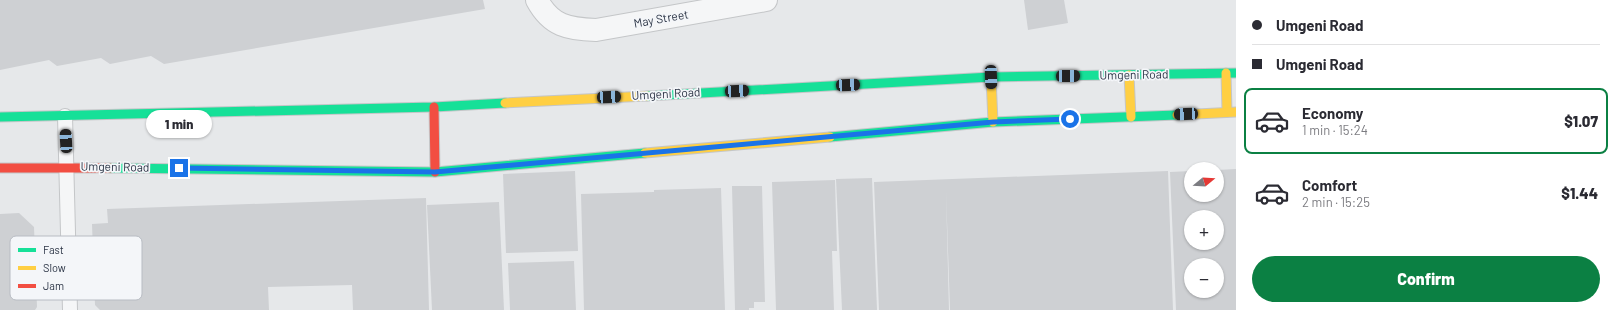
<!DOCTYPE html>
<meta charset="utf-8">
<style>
body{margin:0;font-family:Barlow,sans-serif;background:#f2f2f3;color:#2b2b33;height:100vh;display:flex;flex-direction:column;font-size:15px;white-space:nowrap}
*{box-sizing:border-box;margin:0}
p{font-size:13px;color:#7c7c81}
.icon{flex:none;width:22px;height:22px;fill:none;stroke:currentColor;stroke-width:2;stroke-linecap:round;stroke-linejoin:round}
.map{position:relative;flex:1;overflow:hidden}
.details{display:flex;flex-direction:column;background:#fff;width:380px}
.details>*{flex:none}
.top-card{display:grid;align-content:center;height:88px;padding:0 16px;background:#fff}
.needle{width:26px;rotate:72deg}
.tools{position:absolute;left:1184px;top:162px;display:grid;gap:8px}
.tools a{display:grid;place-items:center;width:40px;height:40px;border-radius:50%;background:#fff;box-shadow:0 1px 3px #0004;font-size:20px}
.end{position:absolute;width:18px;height:18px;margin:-9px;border:5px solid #1a73e8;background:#fff;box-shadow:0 0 0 2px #fff}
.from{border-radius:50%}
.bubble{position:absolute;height:28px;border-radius:14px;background:#fff;box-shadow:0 1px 3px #0004;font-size:13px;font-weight:800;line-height:28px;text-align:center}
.car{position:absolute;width:12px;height:24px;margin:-12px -6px;border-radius:5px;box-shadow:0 0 3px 1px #0007;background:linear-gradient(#222 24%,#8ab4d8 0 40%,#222 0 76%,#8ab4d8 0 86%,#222 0)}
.top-card b{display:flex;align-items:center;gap:14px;height:38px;font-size:15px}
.top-card b+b{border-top:1px solid #e1e1e2}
.top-card i{width:10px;height:10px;background:#2b2b33}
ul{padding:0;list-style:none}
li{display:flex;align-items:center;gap:12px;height:66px;margin:0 8px 6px;padding:0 8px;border:2px solid transparent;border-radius:8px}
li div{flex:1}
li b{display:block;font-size:15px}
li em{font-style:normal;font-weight:800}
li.on{border-color:#0b8043}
li>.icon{width:36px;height:36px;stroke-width:1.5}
.button{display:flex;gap:8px;margin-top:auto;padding:8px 16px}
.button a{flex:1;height:46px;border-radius:24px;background:#0b8043;color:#fff;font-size:16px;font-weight:800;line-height:46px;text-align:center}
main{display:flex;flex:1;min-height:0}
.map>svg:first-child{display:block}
</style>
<main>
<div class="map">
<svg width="1236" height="310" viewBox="0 0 1236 310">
<rect width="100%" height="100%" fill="#e6e8ea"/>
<!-- building -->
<g fill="#ced0d3" fill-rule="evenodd">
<polygon points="0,0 483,0 485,9 164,64 151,56 110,64 101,58 57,66 49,60 0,70"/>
<polygon points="1024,0 1064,0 1068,23 1028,30"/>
<path d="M 1236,169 L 1236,310 L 1176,310 L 1170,172 L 1191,171 L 1191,195 L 1217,195 L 1217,170 ZM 1191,217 L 1217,217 L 1217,243 L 1191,243 ZM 1191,265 L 1217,265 L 1217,291 L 1191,291 Z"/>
<polygon points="575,171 578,251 506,253 503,174"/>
<polygon points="1168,171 1173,310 950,310 946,191 949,310 879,310 874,182"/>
<polygon points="872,178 877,310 842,310 836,179"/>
<polygon points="835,180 837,251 832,251 834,310 776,310 772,182"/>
<polygon points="732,186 762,186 765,302 754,302 754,308 749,308 749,310 735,310"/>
<polygon points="721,188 725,310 584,310 581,194 654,192 654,190"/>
<polygon points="426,198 429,310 353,310 352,285 268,287 269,310 100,310 95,305 92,224 108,223 107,209"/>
<polygon points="499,202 504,310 432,310 427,205"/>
<polygon points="19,213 34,227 37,307 35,310 0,310 0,214"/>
<polygon points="574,261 576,310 510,310 508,263"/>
</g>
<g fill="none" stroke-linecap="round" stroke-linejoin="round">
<!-- lane casing -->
<g stroke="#c4c6c8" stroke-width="16">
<polyline id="lane" points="65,116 70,310"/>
</g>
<!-- street casing -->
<g stroke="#c4c6c8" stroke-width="24">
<path id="street" d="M 537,0 C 551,26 568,29 596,30 L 766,0"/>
</g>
<!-- fast casing -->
<g stroke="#c4c6c8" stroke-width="11">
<g id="fast">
<polyline points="647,96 991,77 1236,73"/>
<polyline points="0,117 434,107 505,103"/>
<polyline points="830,137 993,122 1177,115"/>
<polyline points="110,168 435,172 645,153"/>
</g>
</g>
<!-- slow casing -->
<g stroke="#c4c6c8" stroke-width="11">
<g id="slow">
<polyline points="1226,73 1227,112"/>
<polyline points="1129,75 1131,117"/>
<polyline points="991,77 993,122"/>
<polyline points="505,103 647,96"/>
<polyline points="1177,115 1236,112"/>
<polyline points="645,153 830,137"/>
</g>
</g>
<!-- jam casing -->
<g stroke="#c4c6c8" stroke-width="11">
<g id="jam">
<polyline points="434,107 435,172"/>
<polyline points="0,168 110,168"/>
</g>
</g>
<!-- lane -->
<use href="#lane" stroke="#f5f6f7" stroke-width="14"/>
<!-- street -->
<use href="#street" stroke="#f5f6f7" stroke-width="22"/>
<!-- fast -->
<use href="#fast" stroke="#16e098" stroke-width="9"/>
<!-- slow -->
<use href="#slow" stroke="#ffcf43" stroke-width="9"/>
<!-- jam -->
<use href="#jam" stroke="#f24e42" stroke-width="9"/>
</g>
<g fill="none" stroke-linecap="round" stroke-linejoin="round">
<!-- route -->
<polyline stroke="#1a73e8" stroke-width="5" points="179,168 435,172 993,122 1070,119"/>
</g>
<g text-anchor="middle" stroke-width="3.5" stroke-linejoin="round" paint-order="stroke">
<!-- street labels -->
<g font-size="12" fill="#2b3445" stroke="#f4f6f9">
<text transform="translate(661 19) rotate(-10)" y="4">May Street</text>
<text transform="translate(1134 75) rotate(-1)" y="4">Umgeni Road</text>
<text transform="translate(666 94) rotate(-3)" y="4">Umgeni Road</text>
<text transform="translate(115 167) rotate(1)" y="4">Umgeni Road</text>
</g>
</g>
<!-- legend -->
<rect x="10" y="236" width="132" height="64" rx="6" fill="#f4f6f9" stroke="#b8bcc3" stroke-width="1"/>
<rect x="18" y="248" width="18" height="4" fill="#16e098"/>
<rect x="18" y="266" width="18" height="4" fill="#ffcf43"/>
<rect x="18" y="284" width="18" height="4" fill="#f24e42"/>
<g font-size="11" fill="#2b3445">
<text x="43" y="254">Fast</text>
<text x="43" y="272">Slow</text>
<text x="43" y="290">Jam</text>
</g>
</svg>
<div class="tools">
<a><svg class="needle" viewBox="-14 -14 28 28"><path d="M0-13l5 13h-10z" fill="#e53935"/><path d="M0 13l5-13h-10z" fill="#7c7c81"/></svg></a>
<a>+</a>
<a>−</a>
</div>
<i class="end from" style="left:1070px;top:119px"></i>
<i class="end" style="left:179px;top:168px"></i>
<div class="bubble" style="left:146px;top:110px;width:66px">1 min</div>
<i class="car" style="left:1068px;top:76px;rotate:89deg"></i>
<i class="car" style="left:991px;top:77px;rotate:178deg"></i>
<i class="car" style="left:848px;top:85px;rotate:87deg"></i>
<i class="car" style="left:737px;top:91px;rotate:87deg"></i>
<i class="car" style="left:609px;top:97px;rotate:87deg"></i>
<i class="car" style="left:1186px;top:114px;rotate:267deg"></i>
<i class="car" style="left:66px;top:141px;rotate:357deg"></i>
</div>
<section class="details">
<div class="top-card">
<b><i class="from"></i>Umgeni Road</b>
<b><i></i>Umgeni Road</b>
</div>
<ul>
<li class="on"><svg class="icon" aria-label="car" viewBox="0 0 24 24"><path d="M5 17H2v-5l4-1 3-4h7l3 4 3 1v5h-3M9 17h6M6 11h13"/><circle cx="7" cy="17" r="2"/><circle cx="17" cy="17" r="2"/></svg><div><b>Economy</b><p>1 min · 15:24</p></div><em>$1.07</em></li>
<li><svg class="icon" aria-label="car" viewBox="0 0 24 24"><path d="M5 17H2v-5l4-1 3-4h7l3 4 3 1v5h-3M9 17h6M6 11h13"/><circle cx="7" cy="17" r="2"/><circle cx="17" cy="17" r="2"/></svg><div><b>Comfort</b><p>2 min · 15:25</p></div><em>$1.44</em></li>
</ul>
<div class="button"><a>Confirm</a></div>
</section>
</main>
